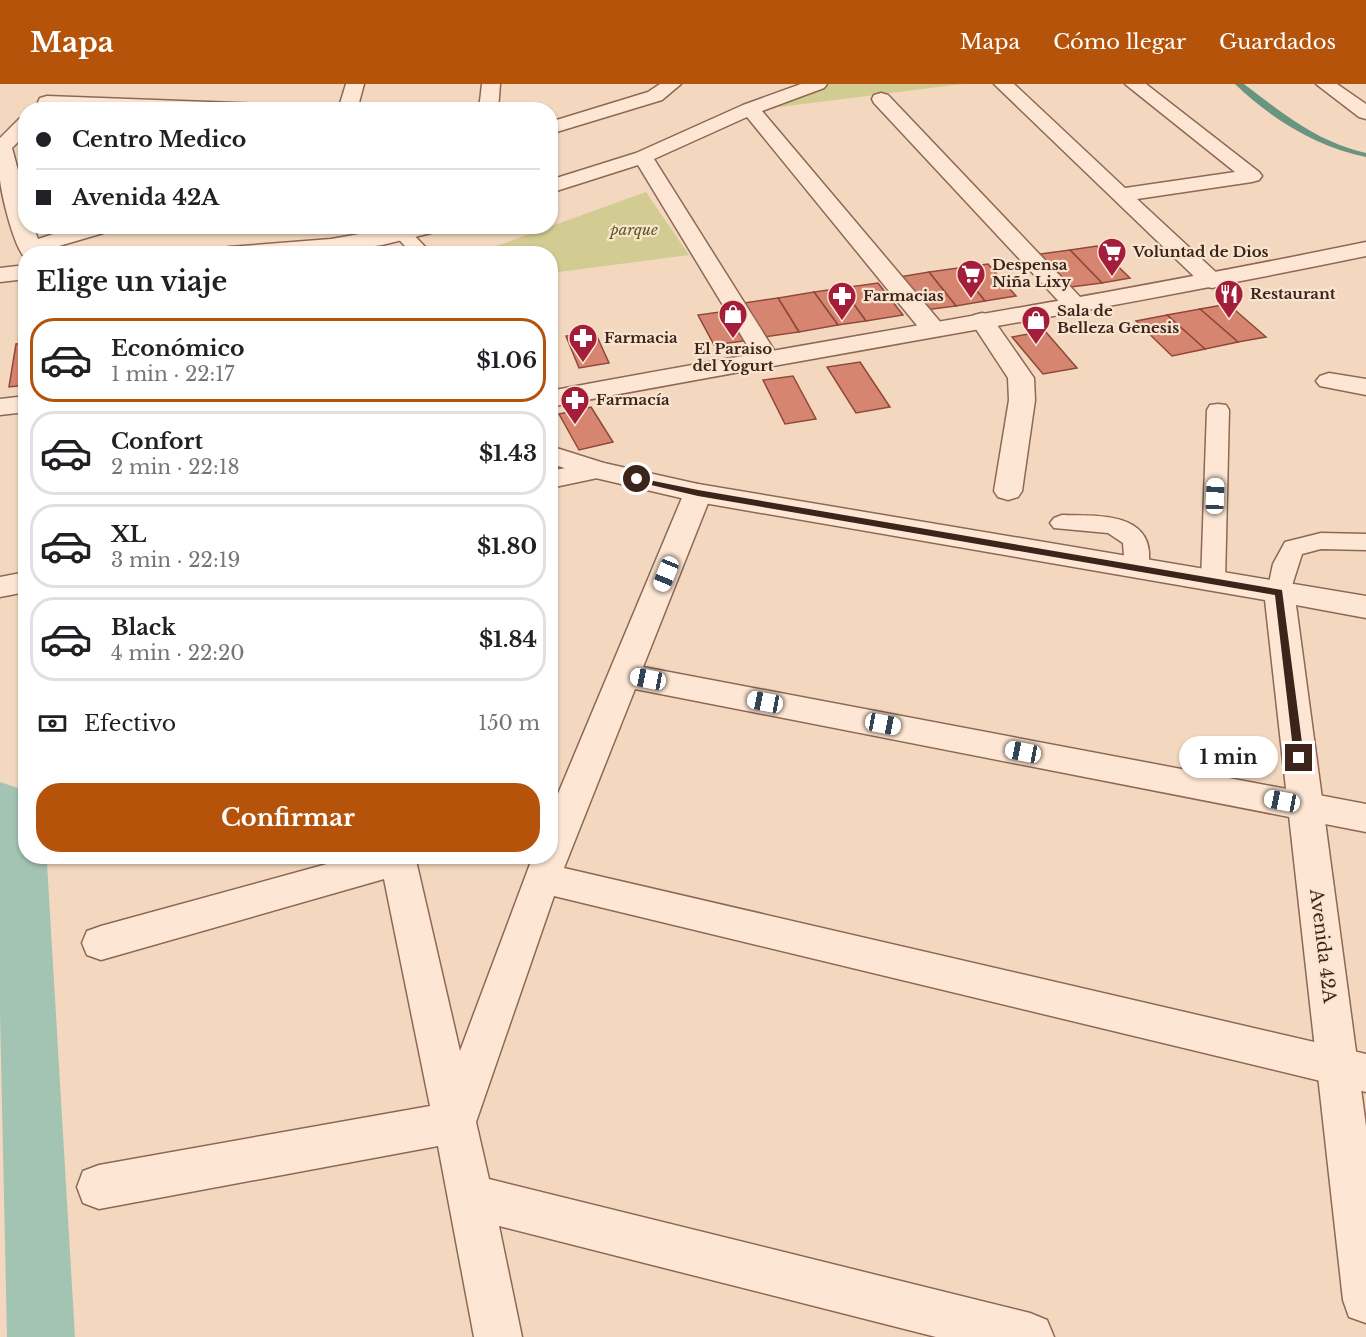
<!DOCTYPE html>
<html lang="es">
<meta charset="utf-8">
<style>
body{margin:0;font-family:"Libre Baskerville",serif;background:#f2f2f2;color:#202124;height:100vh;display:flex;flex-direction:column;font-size:22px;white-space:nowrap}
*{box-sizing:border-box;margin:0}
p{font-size:20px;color:#757577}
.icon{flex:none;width:33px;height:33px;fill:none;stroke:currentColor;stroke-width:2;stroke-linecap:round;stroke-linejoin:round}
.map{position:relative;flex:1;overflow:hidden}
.side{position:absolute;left:18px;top:162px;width:540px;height:618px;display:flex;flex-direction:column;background:#fff;border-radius:24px;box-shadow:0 2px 4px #0004}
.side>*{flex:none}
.guide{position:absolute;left:18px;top:18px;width:540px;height:132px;border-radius:24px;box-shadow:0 2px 4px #0004;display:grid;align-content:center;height:132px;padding:0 18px;background:#fff}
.end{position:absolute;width:27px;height:27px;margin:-14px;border:8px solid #3c241b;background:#fff;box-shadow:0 0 0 3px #fff}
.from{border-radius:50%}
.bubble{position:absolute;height:42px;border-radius:21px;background:#fff;box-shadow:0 2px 4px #0004;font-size:20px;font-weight:700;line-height:42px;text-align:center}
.car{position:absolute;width:18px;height:36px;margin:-18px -9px;border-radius:8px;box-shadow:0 0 4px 2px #0007;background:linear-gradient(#fff 24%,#345 0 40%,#fff 0 76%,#345 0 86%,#fff 0)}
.guide b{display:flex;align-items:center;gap:21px;height:57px;font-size:22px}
.guide b+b{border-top:2px solid #e0e0e0}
.guide i{width:15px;height:15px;background:#202124}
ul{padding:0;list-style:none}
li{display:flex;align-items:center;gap:18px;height:84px;margin:0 12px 9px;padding:0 6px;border:3px solid #e0e0e0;border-radius:24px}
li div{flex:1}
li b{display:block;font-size:22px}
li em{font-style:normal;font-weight:700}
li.on{border-color:#b45309}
li>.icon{width:54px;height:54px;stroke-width:1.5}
h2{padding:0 18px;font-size:27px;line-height:72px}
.pay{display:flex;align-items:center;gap:15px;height:66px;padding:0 18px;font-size:22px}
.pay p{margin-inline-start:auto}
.button{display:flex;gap:12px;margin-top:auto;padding:12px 18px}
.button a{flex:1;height:69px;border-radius:24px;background:#b45309;color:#fff;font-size:24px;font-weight:700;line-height:69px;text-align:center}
header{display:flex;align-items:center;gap:36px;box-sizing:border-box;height:84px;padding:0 30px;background:#b45309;color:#fff}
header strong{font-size:28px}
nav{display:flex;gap:33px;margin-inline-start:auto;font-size:21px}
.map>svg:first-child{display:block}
</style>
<header>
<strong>Mapa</strong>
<nav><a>Mapa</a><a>Cómo llegar</a><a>Guardados</a></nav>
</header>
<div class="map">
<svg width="1366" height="1253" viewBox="0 0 1366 1253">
<rect width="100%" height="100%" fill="#f3d8bf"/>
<!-- green -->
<g fill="#d2cc92">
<polygon points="826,0 962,0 756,26"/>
<polygon points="646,108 689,171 551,189 550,170 477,169"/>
</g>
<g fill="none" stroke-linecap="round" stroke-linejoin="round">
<!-- stream -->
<path fill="#699480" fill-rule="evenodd" d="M 1235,0 L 1244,0 C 1282,29 1317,58 1366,69 L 1366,73 C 1317,63 1271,35 1235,0 Z"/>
<!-- canal -->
<polygon fill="#a3c4b3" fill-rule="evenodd" points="0,698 18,704 26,720 26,772 44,772 47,779 75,1253 7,1253 0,929"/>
</g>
<!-- building -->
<g fill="#d68570" stroke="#904838" stroke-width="1.5">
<polygon points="1097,162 1130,194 1102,199 1070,166"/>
<polygon points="1070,166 1102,199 1071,203 1040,170"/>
<polygon points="988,180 1016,212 985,217 958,184"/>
<polygon points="958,184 985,217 956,222 929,188"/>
<polygon points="929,188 956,222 925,226 899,193"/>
<polygon points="878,199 903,231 866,237 842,204"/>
<polygon points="842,204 866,237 838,241 814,208"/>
<polygon points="814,208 838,241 799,248 778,214"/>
<polygon points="778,214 799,248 764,253 744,219"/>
<polygon points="1228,220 1266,253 1238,258 1200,225"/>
<polygon points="1200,225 1238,258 1205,265 1167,231"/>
<polygon points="727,227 744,257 714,261 698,231"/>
<polygon points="1167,231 1205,265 1172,272 1136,237"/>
<polygon points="1045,247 1077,284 1043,290 1012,253"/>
<polygon points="595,248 609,279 579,284 566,252"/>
<polygon points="26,259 26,301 9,303 16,260"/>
<polygon points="860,278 890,323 856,329 827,283"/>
<polygon points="793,292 816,335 785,340 763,296"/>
<polygon points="591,323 613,358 579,366 559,330"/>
</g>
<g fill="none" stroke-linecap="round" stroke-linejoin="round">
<!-- service casing -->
<g stroke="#8e6755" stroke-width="3">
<g id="service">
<polygon points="404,146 410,147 432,170 412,170 395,151 398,147"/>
<polygon points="1218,320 1226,321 1229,326 1225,498 1222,504 1213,506 1204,504 1201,498 1207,326 1210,321"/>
<path d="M 1062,431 C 1091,432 1146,427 1149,468 C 1149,476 1150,484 1146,491 L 1137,493 L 1128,491 L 1125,485 L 1123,459 L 1108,449 L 1054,444 L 1050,439 L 1054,434 Z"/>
<polygon points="1321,449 1366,450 1366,466 1321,465 1302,470 1288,514 1279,516 1270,514 1267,508 1273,480 1285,458"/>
</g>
</g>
<!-- minor casing -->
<g stroke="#8e6755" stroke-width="3">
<g id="minor">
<polygon points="346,0 364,0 357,26 338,26"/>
<polygon points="482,0 500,0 498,26 479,26"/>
<polygon points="660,0 681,0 662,16 550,50 550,38 648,8"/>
<polygon points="801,0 827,0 824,4 762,27 942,240 945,245 942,250 933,252 924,250 747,33 654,75 779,274 776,279 767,281 758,279 638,81 550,109 550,96 636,69 743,21"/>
<polygon points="994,0 1014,0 1125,104 1235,88 1125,0 1146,0 1259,88 1262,92 1259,96 1252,98 1137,115 1220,192 1223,197 1220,202 1212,204 1204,202"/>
<polygon points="1316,0 1337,0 1366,20 1366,35 1359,33"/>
<polygon points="881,9 888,11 1082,215 1086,220 1082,225 1074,227 1066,225 874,19 872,15 874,11"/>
<polygon points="47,12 263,20 270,22 272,26 97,26 40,22 38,18 40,14"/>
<path d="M 26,33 L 26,50 L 12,64 L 26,116 L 26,142 L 33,142 L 38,155 L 78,142 L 112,142 L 110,147 L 42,167 L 43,170 L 26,170 L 26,175 C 14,164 2,113 0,96 C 0,82 0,68 0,54 L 19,35 Z"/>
<polygon points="405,142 441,142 439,147 382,161 331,168 218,170 221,165 229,163 331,155"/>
<polygon points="26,181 26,195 0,198 0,184"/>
<polygon points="982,229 990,231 1034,294 1035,316 1022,407 1018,413 1008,416 998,413 994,407 1009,316 1008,294 970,236 974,231"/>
<polygon points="1329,289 1366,295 1366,311 1320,302 1316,297 1320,292"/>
<polygon points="597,378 607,380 611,386 607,392 550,404 550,387"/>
<polygon points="698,400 708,403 712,409 643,583 1366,720 1366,748 635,605 564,784 1366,970 1366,1008 554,812 476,1038 489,1095 1030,1229 1047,1236 1054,1253 936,1253 499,1142 522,1253 474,1253 438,1062 99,1125 83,1119 77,1103 83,1087 99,1081 430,1022 384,795 101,876 87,871 82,859 87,847 101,842 356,772 415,772 460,967 533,772 550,772 550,729 684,409 688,403"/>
<polygon points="26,488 26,508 0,513 0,493"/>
</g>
</g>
<!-- tertiary casing -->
<g stroke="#8e6755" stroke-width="3">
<g id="tertiary">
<path d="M 1366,158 L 1366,172 C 1095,228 822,271 550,323 L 550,307 C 822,256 1095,214 1366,158 Z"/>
<polygon points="26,312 26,328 0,331 0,315"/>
<polygon points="550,362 604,379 698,400 1366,512 1366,534 1296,521 1366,1042 1366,1239 1349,1233 1343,1216 1265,516 698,418 587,392 550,379"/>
</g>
</g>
<!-- service -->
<use href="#service" fill="#fde7d4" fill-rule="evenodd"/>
<!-- minor -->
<use href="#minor" fill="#fde7d4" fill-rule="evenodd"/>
<!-- tertiary -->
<use href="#tertiary" fill="#fde7d4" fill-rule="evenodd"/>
</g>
<!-- route -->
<polygon fill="#3c241b" points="634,393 698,406 1282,506 1304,674 1299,678 1294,674 1275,511 698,412 634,397"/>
<!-- icons -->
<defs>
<g id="supermarket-pin" transform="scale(1.5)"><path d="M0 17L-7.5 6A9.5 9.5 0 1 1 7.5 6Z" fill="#a41e3c" stroke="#f9e4d0"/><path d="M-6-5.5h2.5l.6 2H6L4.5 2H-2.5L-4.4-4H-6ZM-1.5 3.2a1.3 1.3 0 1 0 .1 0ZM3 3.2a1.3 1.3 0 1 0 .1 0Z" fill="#fff"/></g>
<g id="restaurant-pin" transform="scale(1.5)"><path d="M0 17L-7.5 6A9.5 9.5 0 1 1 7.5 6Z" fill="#a41e3c" stroke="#f9e4d0"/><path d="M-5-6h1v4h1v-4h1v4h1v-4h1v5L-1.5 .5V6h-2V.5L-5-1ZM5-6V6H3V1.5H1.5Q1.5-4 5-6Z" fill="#fff"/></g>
<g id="pharmacy-pin" transform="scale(1.5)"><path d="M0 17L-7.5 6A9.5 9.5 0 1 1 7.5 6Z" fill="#a41e3c" stroke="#f9e4d0"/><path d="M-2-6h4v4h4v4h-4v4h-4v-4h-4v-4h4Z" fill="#fff"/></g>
<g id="shop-pin" transform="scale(1.5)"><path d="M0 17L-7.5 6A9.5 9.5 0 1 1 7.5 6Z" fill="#a41e3c" stroke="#f9e4d0"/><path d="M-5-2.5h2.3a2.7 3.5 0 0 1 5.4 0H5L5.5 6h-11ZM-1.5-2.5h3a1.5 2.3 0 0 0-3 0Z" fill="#fff"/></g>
</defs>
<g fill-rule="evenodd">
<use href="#supermarket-pin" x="1112" y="168"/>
<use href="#supermarket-pin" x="971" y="190"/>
<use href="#restaurant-pin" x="1229" y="210"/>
<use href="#pharmacy-pin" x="842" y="212"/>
<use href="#shop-pin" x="733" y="230"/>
<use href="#shop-pin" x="1036" y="236"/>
<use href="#pharmacy-pin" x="583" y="254"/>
<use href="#pharmacy-pin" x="575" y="316"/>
</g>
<g text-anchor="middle" stroke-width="4.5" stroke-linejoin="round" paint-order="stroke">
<!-- far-park labels -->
<g font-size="15" font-style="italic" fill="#595b1f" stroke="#f9e4d0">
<text x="634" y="151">parque</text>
</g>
<!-- far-poi labels -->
<g font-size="15" font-weight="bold" fill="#3c241b" stroke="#f9e4d0" text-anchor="start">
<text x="1133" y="173">Voluntad de Dios</text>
<text x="992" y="186">Despensa<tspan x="992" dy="17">Niña Lixy</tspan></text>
<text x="1250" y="215">Restaurant</text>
<text x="863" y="217">Farmacias</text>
<text x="1057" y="232">Sala de<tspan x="1057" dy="17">Belleza Genesis</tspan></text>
<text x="604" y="259">Farmacia</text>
<text x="733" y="270" text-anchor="middle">El Paraiso<tspan x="733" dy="17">del Yogurt</tspan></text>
<text x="596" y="321">Farmacía</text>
</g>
<!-- street labels -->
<g font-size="18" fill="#3c241b" stroke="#f9e4d0">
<text transform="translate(1323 862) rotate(83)" y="6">Avenida 42A</text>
</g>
</g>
</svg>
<i class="end from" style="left:637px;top:395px"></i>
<i class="end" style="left:1299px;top:674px"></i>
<div class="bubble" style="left:1179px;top:652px;width:99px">1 min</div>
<i class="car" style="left:1215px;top:412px;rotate:2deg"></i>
<i class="car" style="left:666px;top:490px;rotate:202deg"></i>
<i class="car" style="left:648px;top:595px;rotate:281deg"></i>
<i class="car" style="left:765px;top:618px;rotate:281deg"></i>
<i class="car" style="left:883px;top:640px;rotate:101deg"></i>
<i class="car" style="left:1023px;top:668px;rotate:281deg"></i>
<i class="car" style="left:1282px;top:717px;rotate:281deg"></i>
<div class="guide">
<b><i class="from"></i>Centro Medico</b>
<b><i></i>Avenida 42A</b>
</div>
<section class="side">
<h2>Elige un viaje</h2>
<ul>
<li class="on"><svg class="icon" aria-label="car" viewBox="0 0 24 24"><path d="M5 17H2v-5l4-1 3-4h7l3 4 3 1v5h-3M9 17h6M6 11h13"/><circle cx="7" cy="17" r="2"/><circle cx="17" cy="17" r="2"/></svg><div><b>Económico</b><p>1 min · 22:17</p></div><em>$1.06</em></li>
<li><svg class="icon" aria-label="car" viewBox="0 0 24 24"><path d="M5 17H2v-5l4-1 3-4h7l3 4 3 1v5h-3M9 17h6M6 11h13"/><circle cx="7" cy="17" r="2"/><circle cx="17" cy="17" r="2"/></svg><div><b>Confort</b><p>2 min · 22:18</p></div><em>$1.43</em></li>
<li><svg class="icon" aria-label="car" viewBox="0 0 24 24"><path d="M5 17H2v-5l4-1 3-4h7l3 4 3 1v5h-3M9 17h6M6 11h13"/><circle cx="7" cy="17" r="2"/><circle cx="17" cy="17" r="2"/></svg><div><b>XL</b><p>3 min · 22:19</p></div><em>$1.80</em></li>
<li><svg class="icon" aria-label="car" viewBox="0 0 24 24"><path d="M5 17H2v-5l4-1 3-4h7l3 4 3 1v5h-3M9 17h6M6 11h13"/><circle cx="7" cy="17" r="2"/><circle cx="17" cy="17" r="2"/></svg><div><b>Black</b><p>4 min · 22:20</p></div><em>$1.84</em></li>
</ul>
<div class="pay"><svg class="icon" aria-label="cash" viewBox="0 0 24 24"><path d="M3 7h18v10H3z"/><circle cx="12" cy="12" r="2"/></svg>Efectivo<p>150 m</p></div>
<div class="button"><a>Confirmar</a></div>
</section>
</div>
